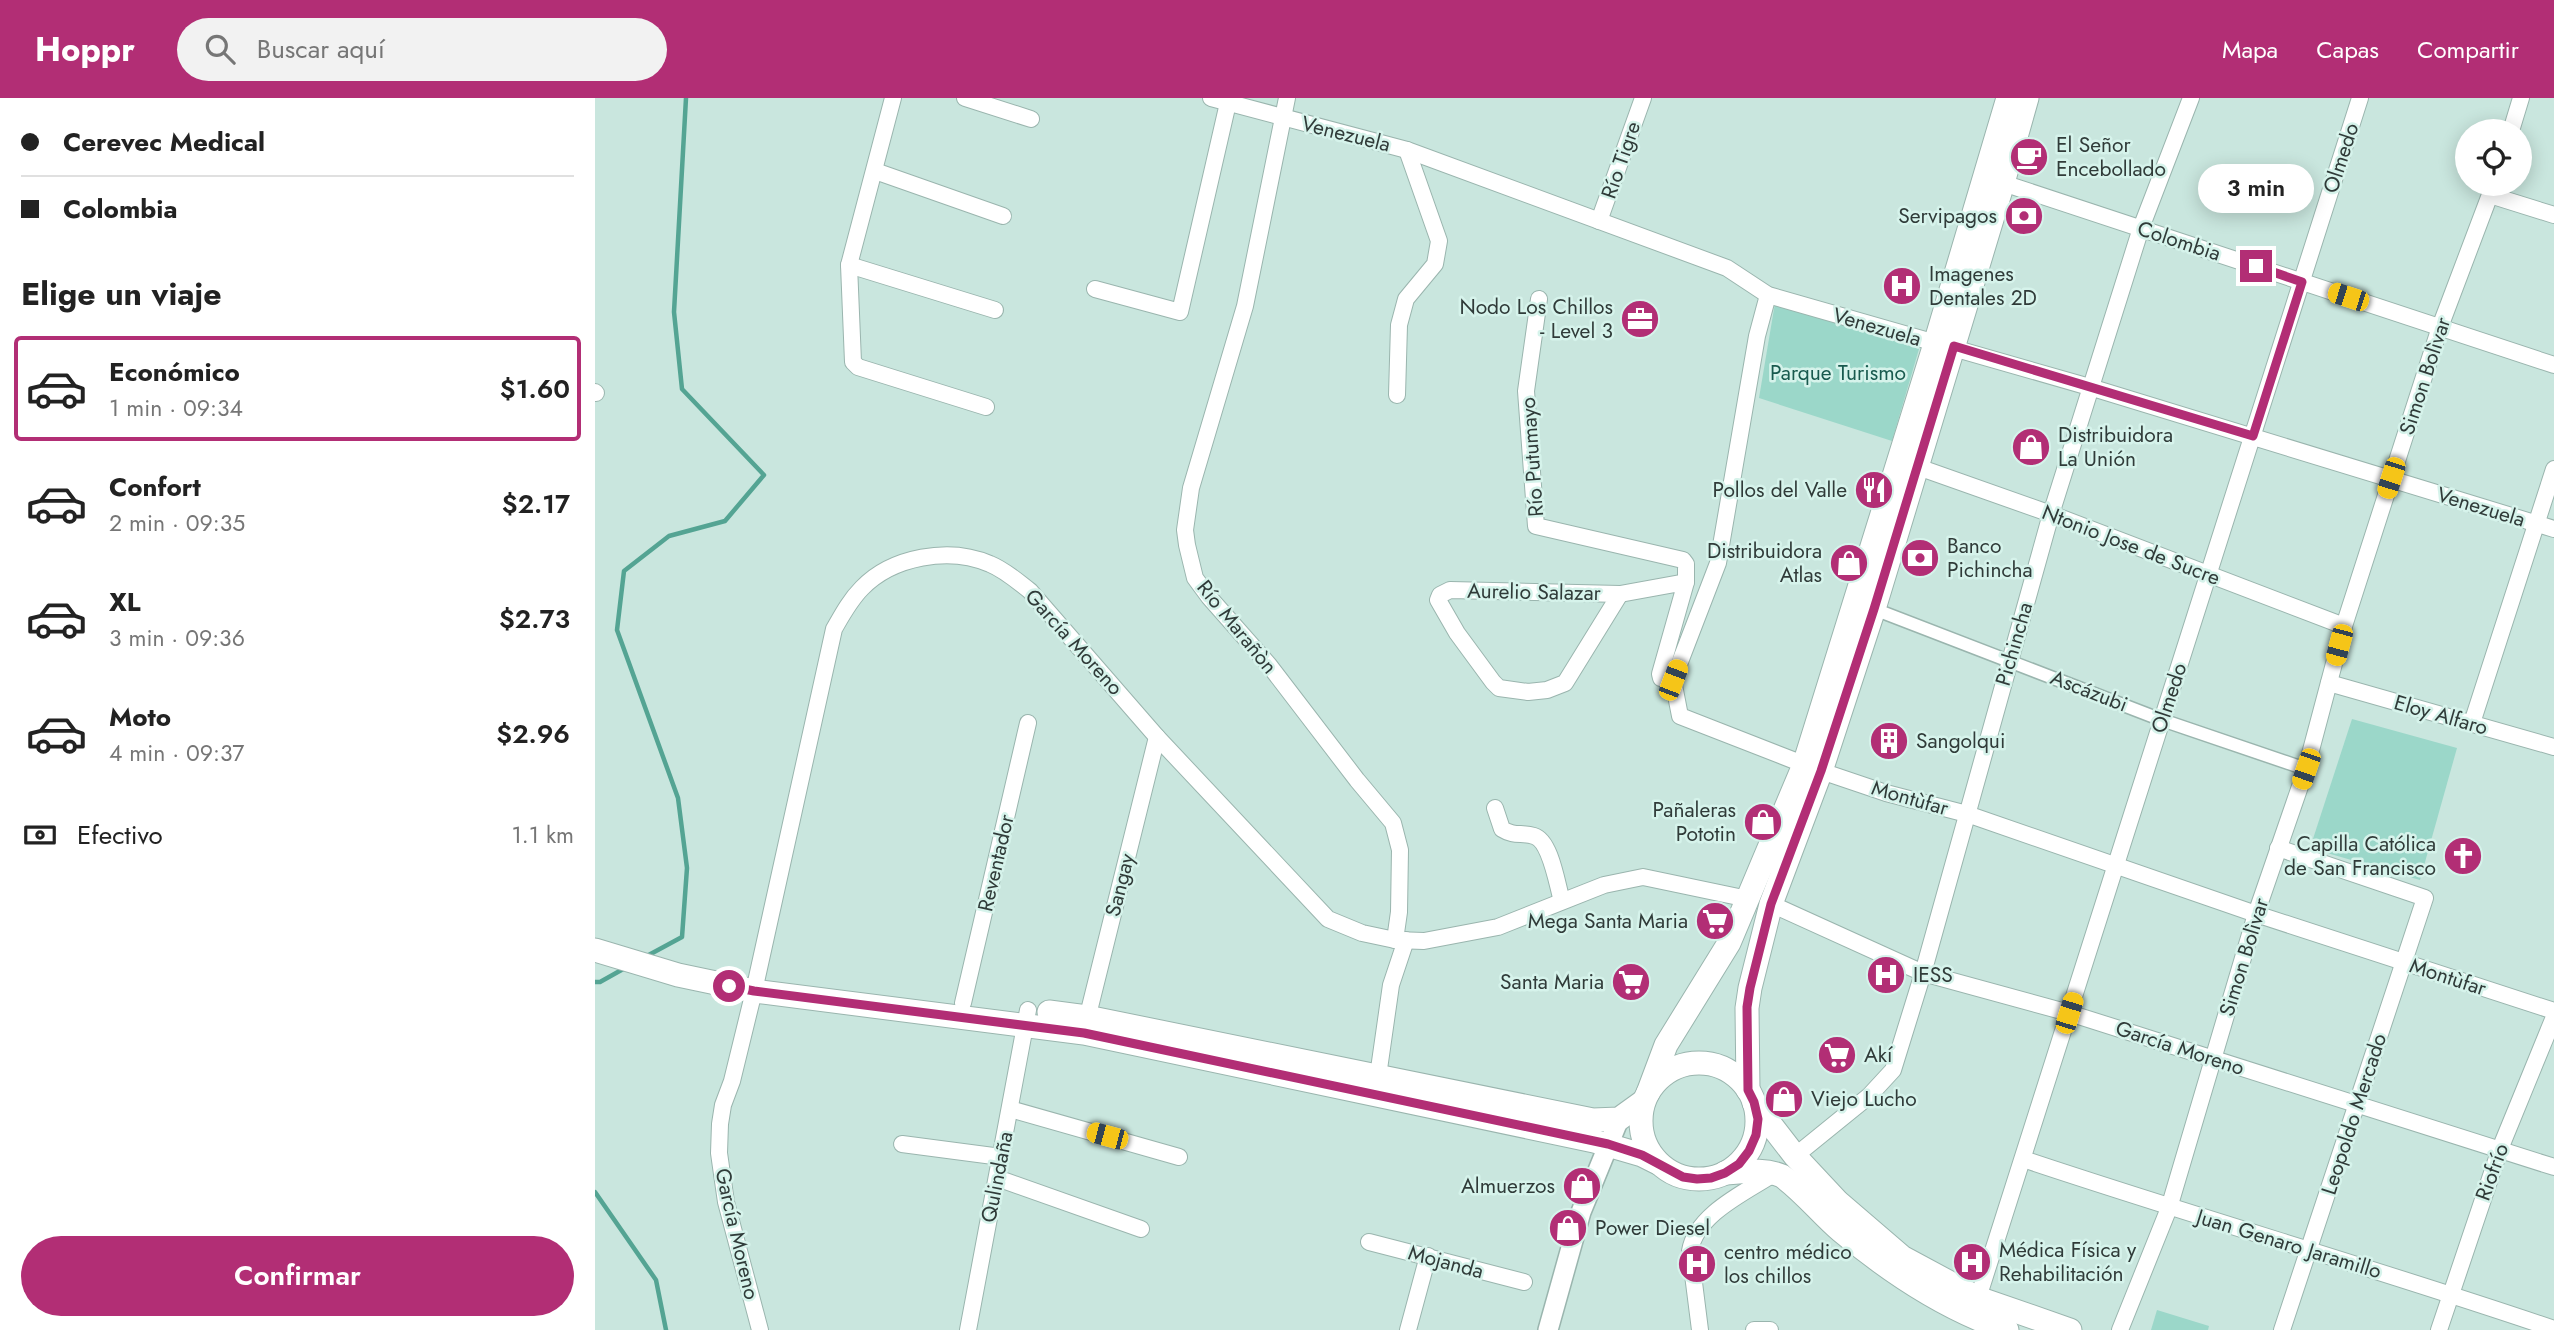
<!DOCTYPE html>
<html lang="es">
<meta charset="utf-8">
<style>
body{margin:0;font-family:Jost,sans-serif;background:#f2f2f2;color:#222;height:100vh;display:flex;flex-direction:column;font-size:26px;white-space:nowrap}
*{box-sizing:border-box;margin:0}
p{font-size:23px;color:#767676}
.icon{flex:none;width:38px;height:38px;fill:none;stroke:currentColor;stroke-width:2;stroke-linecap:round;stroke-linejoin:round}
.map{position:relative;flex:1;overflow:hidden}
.details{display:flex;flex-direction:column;background:#fff;width:595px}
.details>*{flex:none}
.top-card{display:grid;align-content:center;height:154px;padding:0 21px;background:#fff}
.buttons{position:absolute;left:1860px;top:21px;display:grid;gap:14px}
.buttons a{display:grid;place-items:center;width:77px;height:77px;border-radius:50%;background:#fff;box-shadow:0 4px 18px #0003;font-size:35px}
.end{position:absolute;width:32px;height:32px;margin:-16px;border:9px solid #b22e75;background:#fff;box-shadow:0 0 0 4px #fff}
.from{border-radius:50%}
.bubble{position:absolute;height:49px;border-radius:24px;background:#fff;box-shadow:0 4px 18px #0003;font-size:23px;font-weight:600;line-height:49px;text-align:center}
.car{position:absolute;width:21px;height:42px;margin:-21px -10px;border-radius:9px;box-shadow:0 0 5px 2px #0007;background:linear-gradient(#f5c518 24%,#345 0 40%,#f5c518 0 76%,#345 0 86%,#f5c518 0)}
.top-card b{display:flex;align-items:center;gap:24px;height:66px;font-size:26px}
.top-card b+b{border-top:2px solid #e0e0e0}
.top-card i{width:18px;height:18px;background:#222}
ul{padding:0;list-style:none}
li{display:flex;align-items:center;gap:21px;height:105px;margin:0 14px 10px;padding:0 7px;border:4px solid transparent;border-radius:7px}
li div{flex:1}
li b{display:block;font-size:26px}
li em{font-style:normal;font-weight:600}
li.on{border-color:#b22e75}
li>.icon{width:63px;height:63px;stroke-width:1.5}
h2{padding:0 21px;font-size:32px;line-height:84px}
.pay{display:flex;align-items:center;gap:18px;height:77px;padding:0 21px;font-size:26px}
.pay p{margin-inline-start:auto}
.primary-button{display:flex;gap:14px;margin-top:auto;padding:14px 21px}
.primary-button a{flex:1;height:80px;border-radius:42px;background:#b22e75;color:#fff;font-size:28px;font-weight:600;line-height:80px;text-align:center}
header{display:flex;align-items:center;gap:42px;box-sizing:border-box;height:98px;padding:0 35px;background:#b22e75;color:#fff}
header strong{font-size:33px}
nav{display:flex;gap:38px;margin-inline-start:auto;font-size:24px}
.search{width:490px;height:63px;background:#f2f2f2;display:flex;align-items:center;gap:18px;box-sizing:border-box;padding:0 24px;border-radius:38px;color:#767676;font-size:26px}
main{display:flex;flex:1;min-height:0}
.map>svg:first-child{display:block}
</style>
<header>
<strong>Hoppr</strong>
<div class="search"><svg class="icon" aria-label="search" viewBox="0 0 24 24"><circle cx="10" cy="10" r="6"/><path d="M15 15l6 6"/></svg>Buscar aquí</div>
<nav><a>Mapa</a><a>Capas</a><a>Compartir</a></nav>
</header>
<main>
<section class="details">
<div class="top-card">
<b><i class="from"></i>Cerevec Medical</b>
<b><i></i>Colombia</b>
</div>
<h2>Elige un viaje</h2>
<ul>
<li class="on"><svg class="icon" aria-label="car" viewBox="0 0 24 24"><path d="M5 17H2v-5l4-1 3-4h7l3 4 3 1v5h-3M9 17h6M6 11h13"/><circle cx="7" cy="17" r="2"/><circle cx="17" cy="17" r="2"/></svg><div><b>Económico</b><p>1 min · 09:34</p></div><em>$1.60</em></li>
<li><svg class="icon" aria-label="car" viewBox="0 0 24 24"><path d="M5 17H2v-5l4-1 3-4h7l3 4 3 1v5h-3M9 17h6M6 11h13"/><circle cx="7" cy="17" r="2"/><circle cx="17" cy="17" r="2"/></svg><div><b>Confort</b><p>2 min · 09:35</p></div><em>$2.17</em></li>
<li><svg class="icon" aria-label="car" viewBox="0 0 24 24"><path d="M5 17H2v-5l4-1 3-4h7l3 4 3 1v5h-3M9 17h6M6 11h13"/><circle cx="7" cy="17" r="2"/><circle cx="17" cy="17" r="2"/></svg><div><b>XL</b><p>3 min · 09:36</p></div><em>$2.73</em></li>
<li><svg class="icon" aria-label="car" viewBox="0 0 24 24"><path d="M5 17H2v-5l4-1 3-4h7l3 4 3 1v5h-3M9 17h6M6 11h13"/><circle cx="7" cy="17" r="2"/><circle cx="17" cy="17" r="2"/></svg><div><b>Moto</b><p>4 min · 09:37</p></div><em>$2.96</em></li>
</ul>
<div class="pay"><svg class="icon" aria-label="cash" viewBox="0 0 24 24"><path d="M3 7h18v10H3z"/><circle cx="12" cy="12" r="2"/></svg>Efectivo<p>1.1 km</p></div>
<div class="primary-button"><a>Confirmar</a></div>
</section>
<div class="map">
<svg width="1959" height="1232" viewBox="0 0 1959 1232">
<rect width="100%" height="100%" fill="#c9e6de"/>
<!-- green -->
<g fill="#9bd7c9">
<polygon points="1180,205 1324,251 1297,343 1164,300"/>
<polygon points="1757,621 1862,650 1825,782 1715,750"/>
<polygon points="1562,1212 1614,1228 1613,1232 1556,1232"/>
</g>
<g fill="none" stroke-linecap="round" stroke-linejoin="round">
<!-- stream -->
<g stroke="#54a493" stroke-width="4.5">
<polyline points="50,859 87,839 92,770 83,700 22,532 29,473 74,438 130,423 169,377 87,291 79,214 91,0"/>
<polyline points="0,884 5,884 30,870"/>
<polyline points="0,1094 61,1182 71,1232"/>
</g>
<!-- pedestrian casing -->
<g stroke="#9ab5ae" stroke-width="15">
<polyline id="pedestrian" points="1279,511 1567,622 1711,671"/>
</g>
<!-- minor casing -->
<g stroke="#9ab5ae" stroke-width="18">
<g id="minor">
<polyline points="298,0 254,167 258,264 263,269 391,309"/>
<polyline points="370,0 436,21"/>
<polyline points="616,0 812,52 1132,170 1173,197 1498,290 1959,431"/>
<polyline points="692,0 650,208 596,390 590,432 592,447 600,480 614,499 674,567 762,682 798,725 805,752 804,814 800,842"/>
<polyline points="1916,33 1926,0"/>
<polyline points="280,73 408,118"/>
<polyline points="1408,85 1959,267"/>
<polyline points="1895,97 1959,117"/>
<polyline points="1004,123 1048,0"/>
<polyline points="254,167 400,212"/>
<polyline points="500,191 585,214 633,5"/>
<polyline points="1173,197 1162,238 1123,465 1078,582 1085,618 1226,673 1291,695 1372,716 1661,816 1959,913"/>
<polyline points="944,201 931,293 941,428 1088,462 1091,466 1091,484"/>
<polyline points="0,294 1,295"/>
<polyline points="802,297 804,227 811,201 840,166 844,143 812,52"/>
<polyline points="1323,369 1456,416 1749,528"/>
<polygon points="855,492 1025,496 970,585 952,592 933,594 904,590 898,584 862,535 843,502 845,497"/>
<polyline points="1025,496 1091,484 1065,576 1066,580 1078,582"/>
<polyline points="1734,585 1959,649"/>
<polyline points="1877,625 1959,371"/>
<path d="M 900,710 L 907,731 C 920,739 926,734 939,738 C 956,743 962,787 967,803"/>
<polyline points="1683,750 1830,800 1687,1232"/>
<polyline points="1176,806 1328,875 1474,915 1959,1069"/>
<polyline points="368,905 433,625"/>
<polyline points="490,929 562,639"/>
<polyline points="783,978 796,887 811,842"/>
<polyline points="415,1011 584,1059"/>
<polyline points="307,1046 406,1059"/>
<polyline points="1200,1058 1274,998 1298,972 1328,875 1456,416 1546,130 1596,0"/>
<path d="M 1428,1061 C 1604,1120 1783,1171 1959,1231"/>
<polyline points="402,1080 546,1131"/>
<polyline points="774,1144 929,1184"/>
<polyline points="1383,1200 1765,0"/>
<path d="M 165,1232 L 131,1104 L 124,1055 L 125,1026 L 128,1007 L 137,983 L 159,893 L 239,531 C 247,517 255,502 267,490 C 297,459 354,448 395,466 C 410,472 422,483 435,493 L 562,639 L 733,821 L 767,835 L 800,842 L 829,843 L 903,829 L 1009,787 L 1048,779 L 1153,801"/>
<polyline points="373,1232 433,912"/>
<polyline points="813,1232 833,1158"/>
<path d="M 1105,1232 L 1095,1153 C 1101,1116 1151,1094 1180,1075"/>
<polyline points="1159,1232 1175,1232"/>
<polyline points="1525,1232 1574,1110 1661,816 1711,671 1749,528 1845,229 1899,86"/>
<polyline points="1844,1232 1905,1051 1959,919"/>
</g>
</g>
<!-- tertiary casing -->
<g stroke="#9ab5ae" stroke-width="22">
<polyline id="tertiary" points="953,1232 986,1114 1024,1021"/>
</g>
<!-- secondary casing -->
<g stroke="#9ab5ae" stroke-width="25">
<g id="secondary">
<polyline points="0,852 83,877 159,893 489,935 999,1043 1047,1057 1063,1065"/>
<polyline points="454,914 492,919 998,1022 1024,1021 1049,1003"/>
<circle cx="1104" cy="1023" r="58"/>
<polyline points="1153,992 1152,910 1155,890 1176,806 1226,673 1279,511 1408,85 1432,0"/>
<polyline points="1053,995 1071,947 1134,845 1209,667 1340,246 1413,0"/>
<polyline points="1159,1005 1200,1058 1243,1104 1307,1159 1383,1200 1475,1232"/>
<path d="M 1130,1075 C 1148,1074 1169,1070 1187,1078 C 1209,1094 1226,1116 1246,1133 C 1296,1175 1350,1211 1412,1232"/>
</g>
</g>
<!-- pedestrian -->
<use href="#pedestrian" stroke="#fff" stroke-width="12"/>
<!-- minor -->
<use href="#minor" stroke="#fff" stroke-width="16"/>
<!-- tertiary -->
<use href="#tertiary" stroke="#fff" stroke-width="19"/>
<!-- secondary -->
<use href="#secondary" stroke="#fff" stroke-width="23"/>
</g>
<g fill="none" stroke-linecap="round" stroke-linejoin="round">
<!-- route -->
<polyline stroke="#b22e75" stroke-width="9" points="134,888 159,893 489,935 1013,1046 1047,1057 1088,1079 1102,1081 1116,1080 1130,1075 1144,1066 1154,1053 1161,1037 1163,1021 1159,1004 1153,992 1152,909 1155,890 1176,806 1226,673 1279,511 1359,248 1658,338 1707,184 1661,168"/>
</g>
<!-- icons -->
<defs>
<g id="cafe-disc" transform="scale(2.0125)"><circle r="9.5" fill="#b22e75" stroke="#d6f3eb"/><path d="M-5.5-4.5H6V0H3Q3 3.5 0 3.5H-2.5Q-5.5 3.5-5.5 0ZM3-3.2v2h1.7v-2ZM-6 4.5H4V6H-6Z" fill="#fff"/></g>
<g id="bank-disc" transform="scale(2.0125)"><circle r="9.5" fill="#b22e75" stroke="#d6f3eb"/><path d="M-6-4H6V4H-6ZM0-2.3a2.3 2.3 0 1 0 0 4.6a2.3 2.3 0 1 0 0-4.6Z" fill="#fff"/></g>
<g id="hospital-disc" transform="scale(2.0125)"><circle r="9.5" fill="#b22e75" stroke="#d6f3eb"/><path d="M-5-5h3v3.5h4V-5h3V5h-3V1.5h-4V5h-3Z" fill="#fff"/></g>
<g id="office-disc" transform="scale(2.0125)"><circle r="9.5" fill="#b22e75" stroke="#d6f3eb"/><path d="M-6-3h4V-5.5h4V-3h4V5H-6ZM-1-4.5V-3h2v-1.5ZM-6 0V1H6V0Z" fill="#fff"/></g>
<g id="shop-disc" transform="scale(2.0125)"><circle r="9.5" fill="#b22e75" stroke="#d6f3eb"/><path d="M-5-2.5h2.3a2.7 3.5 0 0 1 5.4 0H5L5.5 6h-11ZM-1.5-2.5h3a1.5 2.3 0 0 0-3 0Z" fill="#fff"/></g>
<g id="restaurant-disc" transform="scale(2.0125)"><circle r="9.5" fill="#b22e75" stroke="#d6f3eb"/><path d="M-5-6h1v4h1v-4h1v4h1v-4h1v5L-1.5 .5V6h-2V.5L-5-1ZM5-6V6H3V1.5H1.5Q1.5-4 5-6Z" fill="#fff"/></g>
<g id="building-disc" transform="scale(2.0125)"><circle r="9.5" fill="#b22e75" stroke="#d6f3eb"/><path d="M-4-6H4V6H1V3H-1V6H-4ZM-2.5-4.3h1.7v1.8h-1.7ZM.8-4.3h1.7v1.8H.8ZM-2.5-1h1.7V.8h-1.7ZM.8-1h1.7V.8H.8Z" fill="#fff"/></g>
<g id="church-disc" transform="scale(2.0125)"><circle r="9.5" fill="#b22e75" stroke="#d6f3eb"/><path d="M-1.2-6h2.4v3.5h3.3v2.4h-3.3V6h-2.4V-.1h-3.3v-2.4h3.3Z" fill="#fff"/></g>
<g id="supermarket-disc" transform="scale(2.0125)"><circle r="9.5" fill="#b22e75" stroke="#d6f3eb"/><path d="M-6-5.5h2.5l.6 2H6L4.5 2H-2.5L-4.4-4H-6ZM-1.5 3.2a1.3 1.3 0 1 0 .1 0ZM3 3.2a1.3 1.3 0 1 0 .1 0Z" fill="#fff"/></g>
</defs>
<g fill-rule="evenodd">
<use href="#cafe-disc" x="1434" y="59"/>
<use href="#bank-disc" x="1429" y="118"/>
<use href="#hospital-disc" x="1307" y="188"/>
<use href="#office-disc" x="1045" y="221"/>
<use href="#shop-disc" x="1436" y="349"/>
<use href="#restaurant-disc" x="1279" y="392"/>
<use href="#bank-disc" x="1325" y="460"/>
<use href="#shop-disc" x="1254" y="465"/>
<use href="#building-disc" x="1294" y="643"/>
<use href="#shop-disc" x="1168" y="724"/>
<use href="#church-disc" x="1868" y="758"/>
<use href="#supermarket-disc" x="1120" y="823"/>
<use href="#hospital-disc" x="1291" y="877"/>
<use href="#supermarket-disc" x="1036" y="884"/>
<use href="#supermarket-disc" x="1242" y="957"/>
<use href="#shop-disc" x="1189" y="1001"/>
<use href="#shop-disc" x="987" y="1088"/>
<use href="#shop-disc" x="973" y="1130"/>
<use href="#hospital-disc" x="1377" y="1164"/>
<use href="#hospital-disc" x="1102" y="1166"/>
</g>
<g text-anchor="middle" stroke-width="5" stroke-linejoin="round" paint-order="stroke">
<!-- street labels -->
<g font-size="21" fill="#303b39" stroke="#d6f3eb">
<text transform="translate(751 36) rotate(14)" y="7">Venezuela</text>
<text transform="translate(1746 60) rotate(-72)" y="7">Olmedo</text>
<text transform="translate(1026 62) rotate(-71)" y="7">Río Tigre</text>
<text transform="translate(1584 143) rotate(18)" y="7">Colombia</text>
<text transform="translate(1282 229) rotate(16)" y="7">Venezuela</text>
<text transform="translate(1830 278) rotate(-72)" y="7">Simon Bolìvar</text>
<text transform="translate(937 359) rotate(-94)" y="7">Río Putumayo</text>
<text transform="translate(1886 409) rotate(17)" y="7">Venezuela</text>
<text transform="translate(1536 447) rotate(21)" y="7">Ntonio Jose de Sucre</text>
<text transform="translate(939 494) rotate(1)" y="7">Aurelio Salazar</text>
<text transform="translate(642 529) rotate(51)" y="7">Río Marañòn</text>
<text transform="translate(479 544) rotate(48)" y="7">García Moreno</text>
<text transform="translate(1419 546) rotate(-74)" y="7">Pichincha</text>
<text transform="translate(1494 593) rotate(21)" y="7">Ascázubi</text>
<text transform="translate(1574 600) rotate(-72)" y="7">Olmedo</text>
<text transform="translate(1846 617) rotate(16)" y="7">Eloy Alfaro</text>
<text transform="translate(1315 700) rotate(16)" y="7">Montùfar</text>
<text transform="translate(401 765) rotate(-77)" y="7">Reventador</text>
<text transform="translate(525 787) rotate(-76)" y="7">Sangay</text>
<text transform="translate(1649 859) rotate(-73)" y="7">Simon Bolìvar</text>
<text transform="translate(1853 879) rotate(18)" y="7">Montùfar</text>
<text transform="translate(1585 950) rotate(18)" y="7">García Moreno</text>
<text transform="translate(1759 1016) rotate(-72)" y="7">Leopoldo Mercado</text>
<text transform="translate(1897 1074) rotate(-70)" y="7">Riofrío</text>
<text transform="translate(402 1079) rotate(-79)" y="7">Qulindaña</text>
<text transform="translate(142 1136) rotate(77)" y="7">García Moreno</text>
<text transform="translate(1694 1146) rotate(17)" y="7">Juan Genaro Jaramillo</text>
<text transform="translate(851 1164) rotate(15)" y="7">Mojanda</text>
</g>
<!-- poi labels -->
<g font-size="21" fill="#303b39" stroke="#d6f3eb" text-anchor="start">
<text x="1461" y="54">El Señor<tspan x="1461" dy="24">Encebollado</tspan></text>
<text x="1402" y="125" text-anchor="end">Servipagos</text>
<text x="1334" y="183">Imagenes<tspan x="1334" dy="24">Dentales 2D</tspan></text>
<text x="1018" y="216" text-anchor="end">Nodo Los Chillos<tspan x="1018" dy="24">- Level 3</tspan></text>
<text x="1463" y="344">Distribuidora<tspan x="1463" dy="24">La Unión</tspan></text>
<text x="1252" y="399" text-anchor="end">Pollos del Valle</text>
<text x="1352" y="455">Banco<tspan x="1352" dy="24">Pichincha</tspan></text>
<text x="1227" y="460" text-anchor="end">Distribuidora<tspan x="1227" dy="24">Atlas</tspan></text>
<text x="1321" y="650">Sangolqui</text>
<text x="1141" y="719" text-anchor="end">Pañaleras<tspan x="1141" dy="24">Pototin</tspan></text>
<text x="1841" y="753" text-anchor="end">Capilla Católica<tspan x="1841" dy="24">de San Francisco</tspan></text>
<text x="1093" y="830" text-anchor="end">Mega Santa Maria</text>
<text x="1318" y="884">IESS</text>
<text x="1009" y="891" text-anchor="end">Santa Maria</text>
<text x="1269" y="964">Akí</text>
<text x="1216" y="1008">Viejo Lucho</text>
<text x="960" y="1095" text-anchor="end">Almuerzos</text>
<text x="1000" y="1137">Power Diesel</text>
<text x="1404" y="1159">Médica Física y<tspan x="1404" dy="24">Rehabilitación</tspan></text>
<text x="1129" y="1161">centro médico<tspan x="1129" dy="24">los chillos</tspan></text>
</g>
<!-- park labels -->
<g font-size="21" fill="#185a4e" stroke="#d6f3eb">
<text x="1243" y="282">Parque Turismo</text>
</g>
</g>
</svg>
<div class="buttons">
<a><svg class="icon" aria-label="locate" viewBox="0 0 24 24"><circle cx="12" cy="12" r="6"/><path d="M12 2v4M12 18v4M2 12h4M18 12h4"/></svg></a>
</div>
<i class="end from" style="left:134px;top:888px"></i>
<i class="end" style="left:1661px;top:168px"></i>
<div class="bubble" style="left:1603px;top:66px;width:116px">3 min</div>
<i class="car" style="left:1753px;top:199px;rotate:288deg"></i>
<i class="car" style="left:1796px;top:380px;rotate:198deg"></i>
<i class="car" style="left:1744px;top:547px;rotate:195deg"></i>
<i class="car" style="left:1078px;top:582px;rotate:21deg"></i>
<i class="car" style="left:1711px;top:671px;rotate:199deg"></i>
<i class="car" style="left:1474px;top:915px;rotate:17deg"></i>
<i class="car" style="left:512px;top:1038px;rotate:285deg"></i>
</div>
</main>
